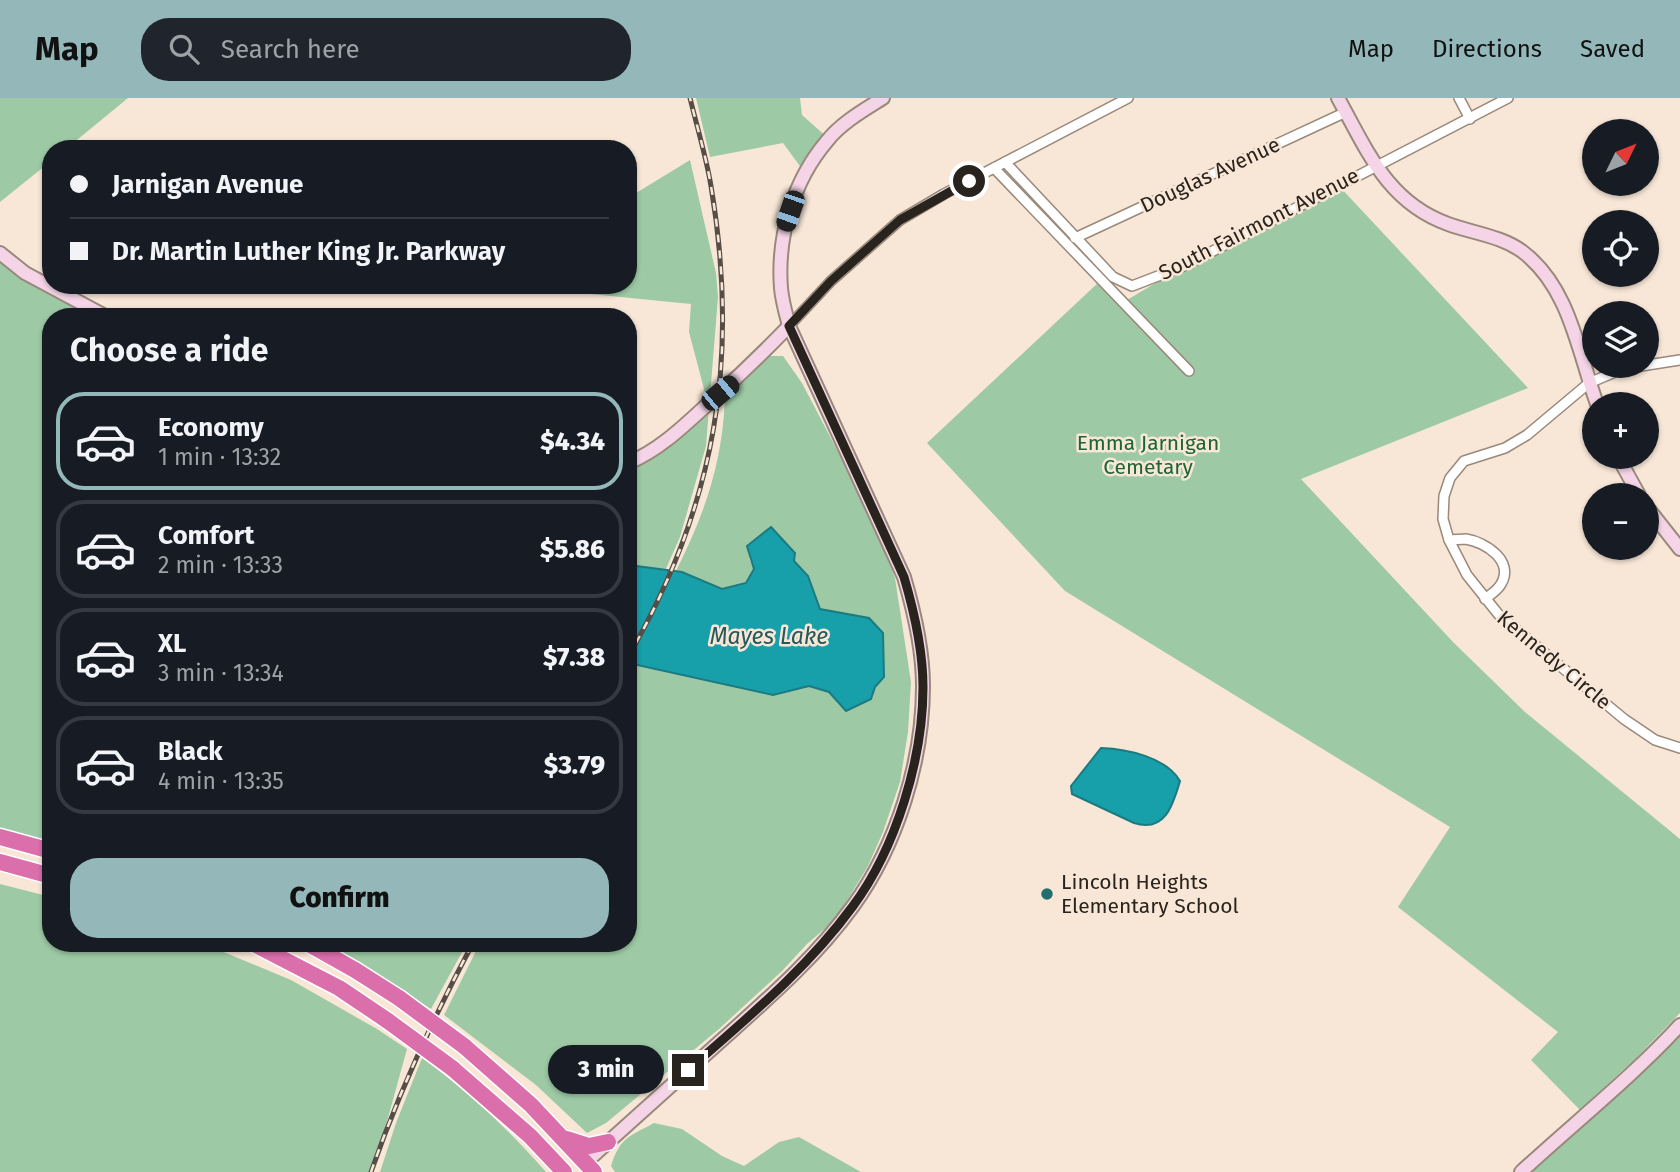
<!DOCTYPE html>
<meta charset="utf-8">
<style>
body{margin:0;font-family:"Fira Sans",sans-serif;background:#20242c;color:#f1f3f6;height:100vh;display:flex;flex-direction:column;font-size:26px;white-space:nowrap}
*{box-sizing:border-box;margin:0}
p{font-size:23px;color:#9ea1a6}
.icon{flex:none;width:38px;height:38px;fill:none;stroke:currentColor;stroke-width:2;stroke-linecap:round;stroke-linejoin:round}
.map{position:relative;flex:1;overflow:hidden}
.sheet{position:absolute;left:42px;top:210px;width:595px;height:644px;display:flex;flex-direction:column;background:#171b24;border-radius:28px;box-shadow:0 2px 5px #0004}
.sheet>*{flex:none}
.hud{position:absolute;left:42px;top:42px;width:595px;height:154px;border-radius:28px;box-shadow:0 2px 5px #0004;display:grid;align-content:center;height:154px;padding:0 28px;background:#171b24}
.needle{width:46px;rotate:47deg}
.controls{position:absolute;left:1582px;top:21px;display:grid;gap:14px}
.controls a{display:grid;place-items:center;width:77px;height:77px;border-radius:50%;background:#171b24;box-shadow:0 2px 5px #0004;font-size:35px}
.end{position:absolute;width:32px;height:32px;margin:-16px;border:9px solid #29231d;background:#fff;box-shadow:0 0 0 4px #fff}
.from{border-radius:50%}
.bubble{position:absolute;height:49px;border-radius:24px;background:#171b24;box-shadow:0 2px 5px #0004;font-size:23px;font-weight:800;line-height:49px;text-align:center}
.car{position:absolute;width:21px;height:42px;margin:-21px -10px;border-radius:9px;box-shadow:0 0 5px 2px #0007;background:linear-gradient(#222 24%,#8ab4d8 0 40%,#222 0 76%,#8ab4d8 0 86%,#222 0)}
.hud b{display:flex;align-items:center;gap:24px;height:66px;font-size:26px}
.hud b+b{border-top:2px solid #363941}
.hud i{width:18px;height:18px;background:#f1f3f6}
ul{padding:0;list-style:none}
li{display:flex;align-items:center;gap:21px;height:98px;margin:0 14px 10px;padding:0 14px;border:4px solid #363941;border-radius:28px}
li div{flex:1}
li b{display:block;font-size:26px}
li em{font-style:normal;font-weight:800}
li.on{border-color:#94b7b9}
li>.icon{width:63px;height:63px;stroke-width:1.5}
h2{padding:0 28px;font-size:32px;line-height:84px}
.button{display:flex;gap:14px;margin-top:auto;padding:14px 28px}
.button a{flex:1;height:80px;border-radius:28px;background:#94b7b9;color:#111;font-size:28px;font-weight:800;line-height:80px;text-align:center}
header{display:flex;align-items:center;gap:42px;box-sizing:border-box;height:98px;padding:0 35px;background:#94b7b9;color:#111}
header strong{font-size:33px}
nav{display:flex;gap:38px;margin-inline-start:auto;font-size:24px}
.search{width:490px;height:63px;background:#20242c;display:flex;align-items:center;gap:18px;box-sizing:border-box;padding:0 24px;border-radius:28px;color:#9ea1a6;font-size:26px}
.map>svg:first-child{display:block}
</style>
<header>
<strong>Map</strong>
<div class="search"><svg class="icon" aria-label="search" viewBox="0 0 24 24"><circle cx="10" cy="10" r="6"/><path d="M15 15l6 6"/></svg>Search here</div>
<nav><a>Map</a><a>Directions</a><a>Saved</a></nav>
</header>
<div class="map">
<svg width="1680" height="1074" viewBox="0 0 1680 1074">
<rect width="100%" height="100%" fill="#f8e7d7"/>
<!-- green -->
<g fill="#9dcaa5">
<polygon points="0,0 128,0 66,51 51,51 51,63 0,104"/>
<polygon points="696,0 800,0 802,17 828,40 805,75 783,45 710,59"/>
<polygon points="690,62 716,175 718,199 706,348 680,439 654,498 628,547 628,365 708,306 689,234 691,206 570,194 572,187 628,187 628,100"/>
<polygon points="1339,88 1528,290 1301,381 1454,545 1525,614 1680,741 1680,915 1635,961 1580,1012 1531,962 1558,934 1398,809 1450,729 1065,493 927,345 1100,183 1122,205 1184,168"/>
<polygon points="0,155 107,219 51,219 51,745 0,732"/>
<path d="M 770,258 L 783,258 L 802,285 L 877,428 L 895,480 L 911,584 L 908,634 L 900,684 L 883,734 L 868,768 L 836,821 L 807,846 L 782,873 L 719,931 L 606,1025 L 587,1035 L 536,987 L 444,917 L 480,845 L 628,845 L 628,574 L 633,566 L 773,597 L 809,588 L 829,594 L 871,601 L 875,589 L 884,579 L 869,520 L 820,511 L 808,478 L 794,463 L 749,460 L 754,471 L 746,485 L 722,491 L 676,473 C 705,415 722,366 725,301 L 754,271 Z"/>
<polygon points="0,786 51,799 51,845 202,845 291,882 377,931 407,951 373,1074 0,1074"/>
<polygon points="329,845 467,845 431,911"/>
<polygon points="1680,927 1680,1074 1521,1074"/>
<path d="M 422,960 C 470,995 506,1029 546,1074 L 380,1074 L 396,1025 Z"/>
<path d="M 654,1025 L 682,1031 L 722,1058 L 744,1068 L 779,1044 L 799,1039 L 861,1074 L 615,1074 L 611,1068 C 620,1039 630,1038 654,1025 Z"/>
</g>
<!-- water -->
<g fill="#179faa" stroke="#1c7a80" stroke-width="2">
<polygon points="771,429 795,455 794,463 808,478 820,511 869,520 883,535 884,579 875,589 871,601 846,613 829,594 809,588 773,597 628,565 628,467 682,474 722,491 746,485 754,471 747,448"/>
<path d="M 1101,650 C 1127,651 1166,659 1180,683 C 1173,707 1165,735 1134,725 L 1072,696 L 1071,688 Z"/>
</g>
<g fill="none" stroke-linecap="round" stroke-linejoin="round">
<!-- street casing -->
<g stroke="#99897b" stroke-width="12">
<g id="street">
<polyline points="1459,0 1470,21"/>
<polyline points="1005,64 1113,179 1132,188 1184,168 1508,0"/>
<polyline points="994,70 1189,273"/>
<polyline points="1075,140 1346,14"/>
<polyline points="789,228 831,183 900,122 944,96 1128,0"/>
<polyline points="1680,262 1622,271 1589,285 1527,337 1505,350 1464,363 1450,380 1444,398 1443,421 1449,442 1467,477 1499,517 1624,621 1655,642 1680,650"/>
<path d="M 1449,442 C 1454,442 1461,441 1466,441 C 1485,444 1515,463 1501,486 C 1498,492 1490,497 1485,501"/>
</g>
</g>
<!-- secondary casing -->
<g stroke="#99897b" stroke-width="16">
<g id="secondary">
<path d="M 1338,0 C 1367,52 1387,104 1448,126 C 1472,135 1502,138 1523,154 C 1570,190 1578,254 1597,306"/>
<polyline points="0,155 25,175 107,219"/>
<polyline points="1618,359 1639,397"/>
<path d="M 628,365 C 660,352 686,326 711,303 C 738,279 764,254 789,228"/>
<polyline points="1647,409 1680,451"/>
<path d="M 586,1064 C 632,1023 678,981 724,940 C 770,899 817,858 853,808 C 897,747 923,663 923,588 C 923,553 914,513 904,479 L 789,228 C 786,216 782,203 781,190 C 777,138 793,83 827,43 C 841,25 864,12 883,0"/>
<path d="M 1521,1074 C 1574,1025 1631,980 1680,927"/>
</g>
</g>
<!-- highway casing -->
<g stroke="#fff" stroke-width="19">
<g id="highway">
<polyline points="0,739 51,753"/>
<polyline points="0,764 51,778"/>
<polyline points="252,845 339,890 388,923"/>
<polyline points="307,845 355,872 399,900"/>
<polyline points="464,948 531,1007 594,1074"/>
<polyline points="452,970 530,1038 564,1074"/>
<polyline points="567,1041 589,1048 608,1044"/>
</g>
</g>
<!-- street -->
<use href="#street" stroke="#fff" stroke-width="9"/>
<!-- secondary -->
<use href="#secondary" stroke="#f4d4e6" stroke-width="12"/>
<!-- highway -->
<use href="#highway" stroke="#db6fac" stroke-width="16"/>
<!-- rail casing -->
<g stroke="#564e46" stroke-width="5">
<g id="rail">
<path d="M 628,559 C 716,407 740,261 711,88 C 706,58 697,29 690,0"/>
<path d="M 371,1074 C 399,994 433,920 473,845"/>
</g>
</g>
<!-- rail -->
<use href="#rail" stroke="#f8e7d7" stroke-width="2.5" stroke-dasharray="8" stroke-linecap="butt"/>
<!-- highway-bridge casing -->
<g stroke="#fff" stroke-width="19" stroke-linecap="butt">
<g id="highway-bridge">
<polyline points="399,900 464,948"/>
<polyline points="388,923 452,970"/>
</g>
</g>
<!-- highway-bridge -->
<use href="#highway-bridge" stroke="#db6fac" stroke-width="16"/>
</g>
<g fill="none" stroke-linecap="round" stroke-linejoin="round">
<!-- route -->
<path stroke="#29231d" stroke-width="9" d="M 688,972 C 746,921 807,871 853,808 C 896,750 923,661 923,589 C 923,554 914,513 904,479 L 789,228 L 831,183 L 900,122 L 969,83"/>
</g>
<!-- markers -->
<circle fill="#236e6e" stroke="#f8e7d7" stroke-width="2.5" cx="1047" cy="796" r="7"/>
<g text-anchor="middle" stroke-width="5" stroke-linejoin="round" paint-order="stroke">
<!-- street labels -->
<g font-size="21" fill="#29231d" stroke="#f8e7d7">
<text transform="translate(1210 77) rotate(-25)" y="7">Douglas Avenue</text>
<text transform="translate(1259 126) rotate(-27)" y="7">South Fairmont Avenue</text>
<text transform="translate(1554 562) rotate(40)" y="7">Kennedy Circle</text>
</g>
<!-- park labels -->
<g font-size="21" fill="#1c6632" stroke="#f8e7d7">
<text x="1148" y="352">Emma Jarnigan<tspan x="1148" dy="24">Cemetary</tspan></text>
</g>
<!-- poi labels -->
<g font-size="21" fill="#29231d" stroke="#f8e7d7" text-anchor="start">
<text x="1061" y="791">Lincoln Heights<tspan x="1061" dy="24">Elementary School</tspan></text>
</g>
<!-- water labels -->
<g font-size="23" font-style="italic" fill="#26595e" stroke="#f8e7d7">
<text x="769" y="546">Mayes Lake</text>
</g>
</g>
</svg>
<div class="controls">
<a><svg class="needle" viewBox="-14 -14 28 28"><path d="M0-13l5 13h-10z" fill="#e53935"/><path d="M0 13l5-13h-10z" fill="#9ea1a6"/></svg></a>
<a><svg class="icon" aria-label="locate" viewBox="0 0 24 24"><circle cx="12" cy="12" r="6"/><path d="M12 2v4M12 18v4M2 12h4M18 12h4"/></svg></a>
<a><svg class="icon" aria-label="layers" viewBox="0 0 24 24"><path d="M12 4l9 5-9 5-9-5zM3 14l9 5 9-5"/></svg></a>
<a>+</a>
<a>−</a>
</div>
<i class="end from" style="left:969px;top:83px"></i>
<i class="end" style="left:688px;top:972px"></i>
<div class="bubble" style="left:548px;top:947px;width:116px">3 min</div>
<i class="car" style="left:790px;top:113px;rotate:199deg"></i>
<i class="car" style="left:720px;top:295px;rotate:50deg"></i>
<div class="hud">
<b><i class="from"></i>Jarnigan Avenue</b>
<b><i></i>Dr. Martin Luther King Jr. Parkway</b>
</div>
<section class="sheet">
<h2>Choose a ride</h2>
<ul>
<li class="on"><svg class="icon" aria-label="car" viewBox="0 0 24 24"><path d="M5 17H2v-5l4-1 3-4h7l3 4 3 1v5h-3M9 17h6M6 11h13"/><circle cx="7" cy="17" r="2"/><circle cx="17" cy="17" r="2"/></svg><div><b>Economy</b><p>1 min · 13:32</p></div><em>$4.34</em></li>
<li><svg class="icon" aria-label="car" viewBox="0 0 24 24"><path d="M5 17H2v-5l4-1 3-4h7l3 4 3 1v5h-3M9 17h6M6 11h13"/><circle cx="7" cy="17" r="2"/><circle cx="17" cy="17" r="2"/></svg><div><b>Comfort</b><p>2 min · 13:33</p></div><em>$5.86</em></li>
<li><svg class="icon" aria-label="car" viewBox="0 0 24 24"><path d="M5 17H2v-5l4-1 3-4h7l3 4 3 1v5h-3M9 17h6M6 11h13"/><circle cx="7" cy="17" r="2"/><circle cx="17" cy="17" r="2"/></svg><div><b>XL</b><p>3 min · 13:34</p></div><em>$7.38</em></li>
<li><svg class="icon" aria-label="car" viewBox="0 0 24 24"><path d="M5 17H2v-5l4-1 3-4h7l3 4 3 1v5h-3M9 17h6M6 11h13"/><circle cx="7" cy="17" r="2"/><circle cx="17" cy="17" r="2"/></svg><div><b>Black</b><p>4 min · 13:35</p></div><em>$3.79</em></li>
</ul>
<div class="button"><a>Confirm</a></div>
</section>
</div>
